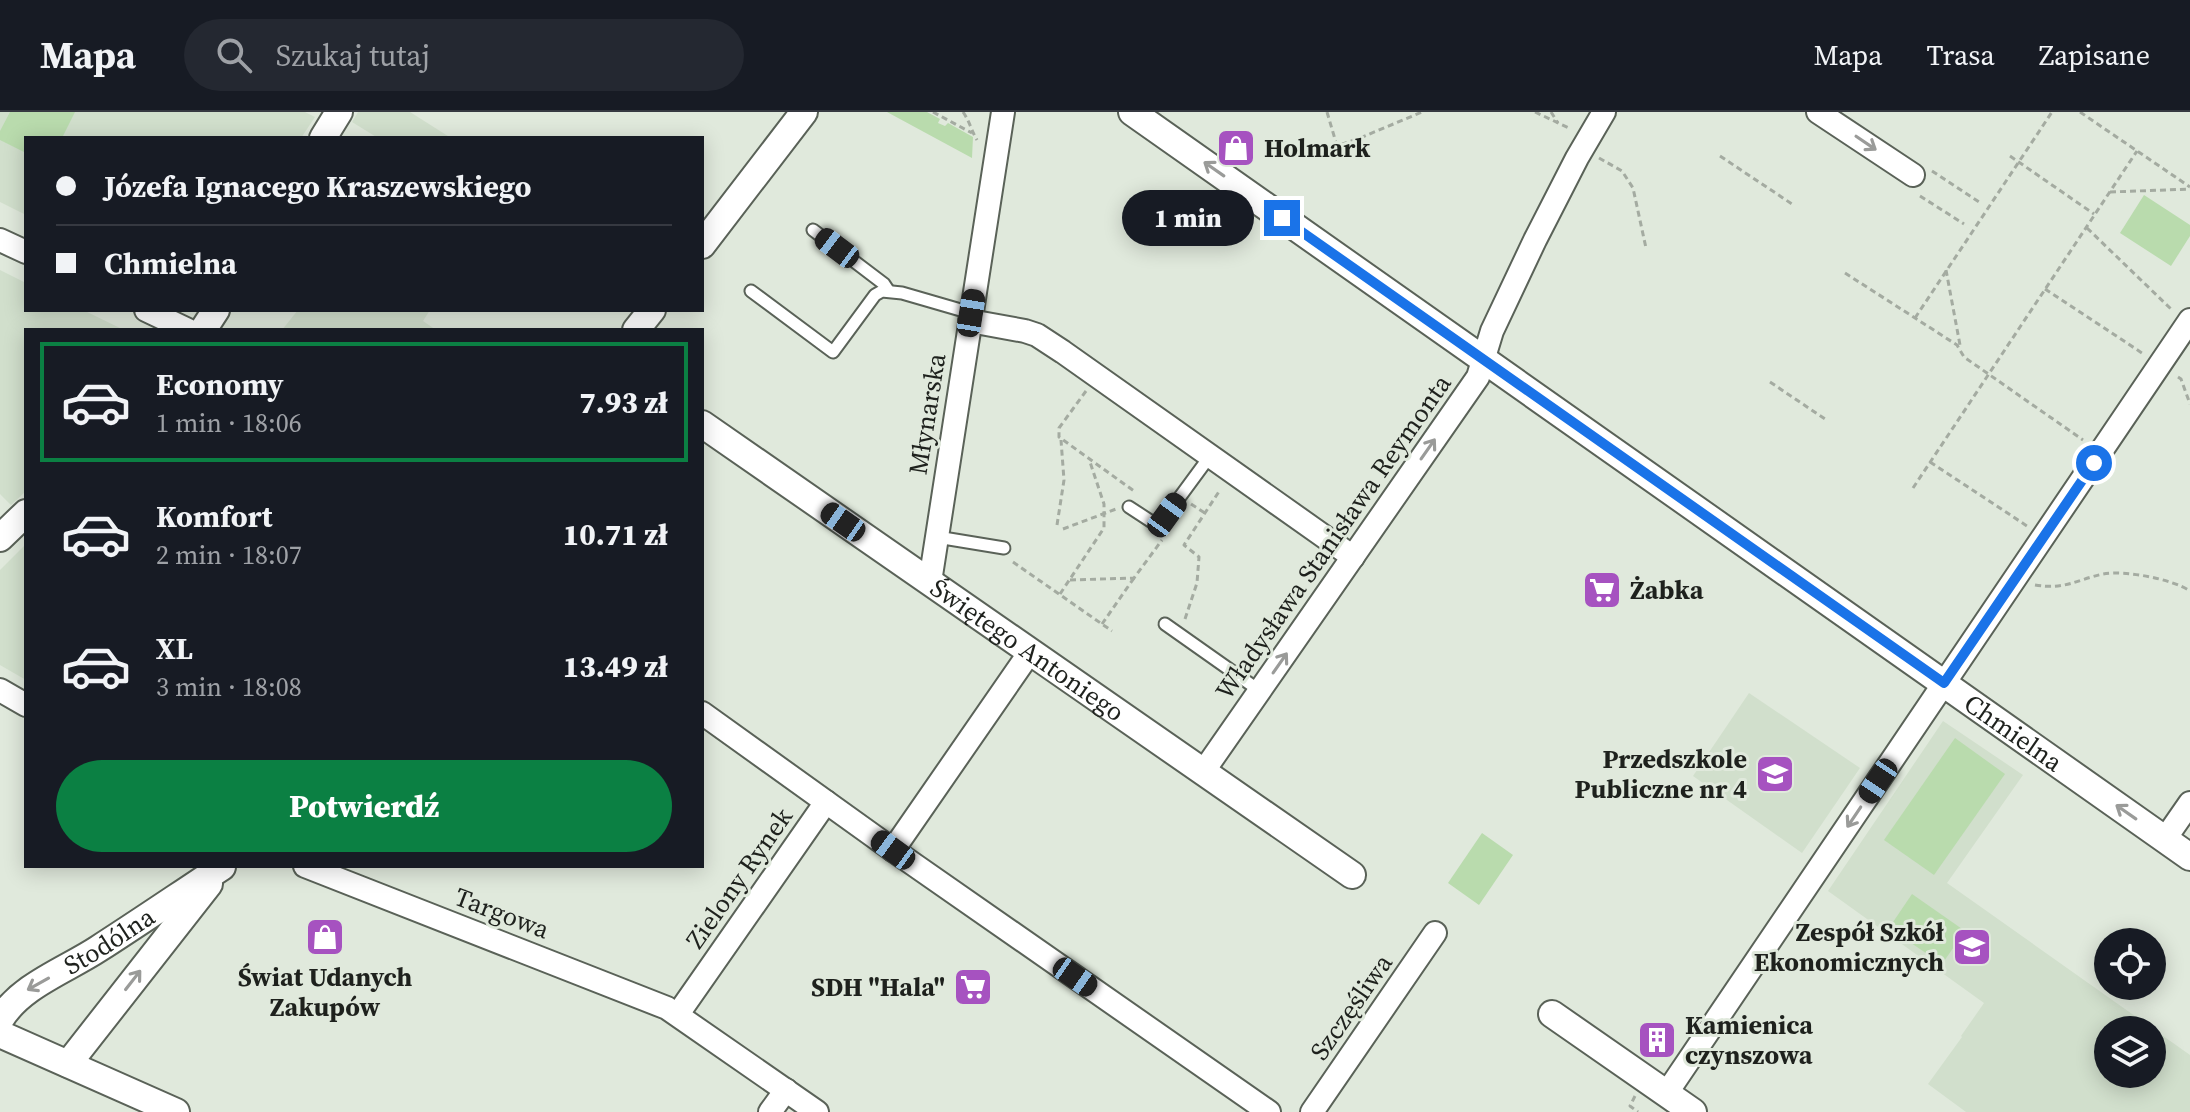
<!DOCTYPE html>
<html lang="pl">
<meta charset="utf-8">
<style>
body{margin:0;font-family:"Source Serif 4",serif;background:#242831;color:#f1f3f6;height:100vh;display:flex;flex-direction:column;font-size:30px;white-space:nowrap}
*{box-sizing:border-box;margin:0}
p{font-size:26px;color:#9ea1a6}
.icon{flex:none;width:44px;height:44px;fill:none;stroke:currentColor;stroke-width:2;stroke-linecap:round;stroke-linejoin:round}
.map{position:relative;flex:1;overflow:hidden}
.panel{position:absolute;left:24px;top:216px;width:680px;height:540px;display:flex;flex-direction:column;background:#171b24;border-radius:0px;box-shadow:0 4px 20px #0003}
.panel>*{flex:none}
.banner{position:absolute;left:24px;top:24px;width:680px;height:176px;border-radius:0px;box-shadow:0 4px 20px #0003;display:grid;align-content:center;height:176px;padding:0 32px;background:#171b24}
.buttons{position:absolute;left:2094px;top:816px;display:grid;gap:16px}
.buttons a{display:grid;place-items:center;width:72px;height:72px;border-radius:50%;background:#171b24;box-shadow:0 4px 20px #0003;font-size:40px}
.end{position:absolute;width:36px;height:36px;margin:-18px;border:10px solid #1a73e8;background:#fff;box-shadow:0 0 0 4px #fff}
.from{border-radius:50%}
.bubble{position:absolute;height:56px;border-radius:28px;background:#171b24;box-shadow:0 4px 20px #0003;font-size:26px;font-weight:800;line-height:56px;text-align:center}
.car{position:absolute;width:24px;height:48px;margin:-24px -12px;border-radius:10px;box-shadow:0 0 6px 2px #0007;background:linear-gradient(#222 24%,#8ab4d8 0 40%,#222 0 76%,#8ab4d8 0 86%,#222 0)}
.banner b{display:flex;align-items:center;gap:28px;height:76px;font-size:30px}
.banner b+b{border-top:2px solid #363941}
.banner i{width:20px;height:20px;background:#f1f3f6}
ul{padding:14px 0 0;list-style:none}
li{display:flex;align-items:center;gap:24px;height:120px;margin:0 16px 12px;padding:0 16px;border:4px solid transparent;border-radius:0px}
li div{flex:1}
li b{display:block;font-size:30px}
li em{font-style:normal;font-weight:800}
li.active{border-color:#0b8043}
li>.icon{width:72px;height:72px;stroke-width:1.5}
.cta{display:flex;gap:16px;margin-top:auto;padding:16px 32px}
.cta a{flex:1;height:92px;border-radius:48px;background:#0b8043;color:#fff;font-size:32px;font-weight:800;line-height:92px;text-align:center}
header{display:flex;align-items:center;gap:48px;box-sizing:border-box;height:112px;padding:0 40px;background:#171b24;border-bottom:2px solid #363941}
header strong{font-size:38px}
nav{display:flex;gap:44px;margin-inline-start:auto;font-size:28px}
.search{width:560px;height:72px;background:#242831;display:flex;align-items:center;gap:20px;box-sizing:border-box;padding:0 28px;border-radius:44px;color:#9ea1a6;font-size:30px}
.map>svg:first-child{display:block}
</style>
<header>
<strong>Mapa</strong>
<div class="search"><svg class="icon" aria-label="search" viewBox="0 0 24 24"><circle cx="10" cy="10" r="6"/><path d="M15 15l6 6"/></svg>Szukaj tutaj</div>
<nav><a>Mapa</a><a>Trasa</a><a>Zapisane</a></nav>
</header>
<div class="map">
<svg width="2190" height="1000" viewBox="0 0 2190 1000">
<rect width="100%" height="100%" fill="#e0e9dc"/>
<!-- built -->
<g fill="#d1dfcc" fill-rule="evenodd">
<polygon points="0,0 305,0 315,5 301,26 26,26 26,103 0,90"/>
<polygon points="358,0 410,0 451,26 378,26 352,10"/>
<polygon points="0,158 26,171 26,198 83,198 124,218 26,218 26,379 11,393 0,382"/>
<polygon points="298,198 430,198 423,209 436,218 282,218"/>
<polygon points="26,432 26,568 0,553 0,458"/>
<polygon points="1749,581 1860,656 1802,741 1693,664"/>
<path d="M 1943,609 L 2023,663 L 1947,771 L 2190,943 L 2190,1000 L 1966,1000 L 1928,972 L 1962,925 L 1961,924 L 1984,891 L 1828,779 ZM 2108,918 L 2152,918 L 2152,962 L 2108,962 Z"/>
</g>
<!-- green -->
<g fill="#b9dbad">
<polygon points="10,0 75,0 62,26 26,26 26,41 0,28 0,19"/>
<polygon points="887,0 927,0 940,7 938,11 945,14 948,11 973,25 972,46"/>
<polygon points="2144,83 2190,113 2190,124 2171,154 2120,121"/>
<polygon points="1955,626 2005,662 1934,763 1884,728"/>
<polygon points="1482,721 1513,743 1479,793 1448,771"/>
<polygon points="1912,782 1965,819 1942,852 1889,816"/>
</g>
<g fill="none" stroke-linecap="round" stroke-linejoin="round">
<!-- service casing -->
<g stroke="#5a6258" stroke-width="15">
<g id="service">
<polyline points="813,118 884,172 888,178"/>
<polyline points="751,179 833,240 875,183 882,179 902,181 971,201"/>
<polyline points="1129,395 1155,412 1160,412 1210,344"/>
<polyline points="937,425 1004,436"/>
<polyline points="1165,512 1260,579"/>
</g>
</g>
<!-- minor casing -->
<g stroke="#5a6258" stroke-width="26">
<g id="minor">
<polyline points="1818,0 1913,63"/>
<polyline points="0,128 26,140"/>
<polyline points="146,198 188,218"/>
<polyline points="970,209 1025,219 1037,223 1063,240 1353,445"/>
<polyline points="930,470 1003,0"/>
<polyline points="0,578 26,593"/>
<polyline points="702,601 893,738 1269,1000"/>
<polyline points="1203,660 1478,265 1492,219 1535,128 1577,46 1604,0"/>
<polyline points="2165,727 2190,691"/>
<polyline points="893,738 1030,540"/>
<polyline points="305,754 667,896 817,1000"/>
<polyline points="678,902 826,690"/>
<polyline points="1666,982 2190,208"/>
<polyline points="770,1000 786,978"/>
<polyline points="1312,1000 1435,821"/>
</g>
</g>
<!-- tertiary casing -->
<g stroke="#5a6258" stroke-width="30">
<g id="tertiary">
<path id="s1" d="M 1132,0 L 2190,745"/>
<polyline points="323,26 339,0"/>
<polyline points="702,133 804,0"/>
<polyline points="203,218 216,198"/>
<polyline points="636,218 652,198"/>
<path id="s2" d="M 702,312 L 1352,763"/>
<polyline points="0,426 26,401"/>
<polyline points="1552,902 1693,1000"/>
<path id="s3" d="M 0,908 C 20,874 66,858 98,837 C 140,810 181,782 222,755"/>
<polyline points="0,922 176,1000"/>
<polyline points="68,952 209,772"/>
</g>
</g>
<!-- path -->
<g stroke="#a4aba1" stroke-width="3" stroke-dasharray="6 4" stroke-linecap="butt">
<polyline points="933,0 972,21"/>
<path d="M 963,0 C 970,10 971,18 977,28"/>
<polyline points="1327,0 1337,34 1360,26 1422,0"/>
<polyline points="1535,0 1569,16"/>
<polyline points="1551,0 1558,11"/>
<polyline points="2080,0 2190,75"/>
<polyline points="1720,44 1792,92"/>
<polyline points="2010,44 2094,102"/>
<polyline points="1599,46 1622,59 1633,76 1646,136"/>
<polyline points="1932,59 1979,90"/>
<polyline points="2110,80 2190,77"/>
<polyline points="1920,84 1964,112"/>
<polyline points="2087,116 2171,197"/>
<polyline points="1946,158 1960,233"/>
<polyline points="1845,161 1957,233 1964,245 2083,328"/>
<polyline points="2045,177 2142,241"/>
<polyline points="1915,206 2052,0"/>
<polyline points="2178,265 2181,267 2190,292"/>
<polyline points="1770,270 1828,309"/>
<polyline points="1086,279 1059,316 1059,325 1134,379"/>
<polyline points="1930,350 2027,414"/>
<polyline points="1913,376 2137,39"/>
<polyline points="1191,392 1205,401"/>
<polyline points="1057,413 1064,368 1061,328"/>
<polyline points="1063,417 1116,397"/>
<polyline points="1013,450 1112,519"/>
<polyline points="1070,468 1134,466 1162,428"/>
<path d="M 2035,473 C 2065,478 2076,468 2103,462 C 2125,458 2172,467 2190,479"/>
<polyline points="1060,482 1104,416 1104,392 1090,350"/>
<polyline points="1185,507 1197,471 1199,445 1184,433 1220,378"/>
<polyline points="1102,512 1134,466"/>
<polyline points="1635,984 1630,994 1638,1000"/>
</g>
<!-- service -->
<use href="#service" stroke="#fff" stroke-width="11"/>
<!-- minor -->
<use href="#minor" stroke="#fff" stroke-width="22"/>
<!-- tertiary -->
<use href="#tertiary" stroke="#fff" stroke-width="26"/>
</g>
<!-- one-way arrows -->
<defs><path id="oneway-shaft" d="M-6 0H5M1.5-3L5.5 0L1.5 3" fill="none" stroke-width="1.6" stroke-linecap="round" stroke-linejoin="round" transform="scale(2)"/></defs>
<g stroke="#9a9b99">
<use href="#oneway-shaft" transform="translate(1866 31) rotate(34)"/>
<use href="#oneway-shaft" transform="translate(1214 57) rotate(-145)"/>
<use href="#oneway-shaft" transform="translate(1428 337) rotate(-55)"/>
<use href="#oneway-shaft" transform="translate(1280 551) rotate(-55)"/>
<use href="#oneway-shaft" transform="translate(2126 700) rotate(-145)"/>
<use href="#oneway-shaft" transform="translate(1854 705) rotate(124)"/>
<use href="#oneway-shaft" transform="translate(133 868) rotate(-52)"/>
<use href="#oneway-shaft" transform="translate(38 872) rotate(151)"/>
</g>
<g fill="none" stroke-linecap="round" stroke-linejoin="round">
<!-- route -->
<polyline stroke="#1a73e8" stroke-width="10" points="1282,106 1944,571 2094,351"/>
</g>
<!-- icons -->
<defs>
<g id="shop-square" transform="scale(2)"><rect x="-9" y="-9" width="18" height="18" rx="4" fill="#a652c0" stroke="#e0e9dc"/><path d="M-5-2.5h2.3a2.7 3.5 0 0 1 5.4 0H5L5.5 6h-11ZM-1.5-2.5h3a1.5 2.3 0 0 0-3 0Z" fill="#fff"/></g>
<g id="supermarket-square" transform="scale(2)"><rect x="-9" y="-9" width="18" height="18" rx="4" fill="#a652c0" stroke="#e0e9dc"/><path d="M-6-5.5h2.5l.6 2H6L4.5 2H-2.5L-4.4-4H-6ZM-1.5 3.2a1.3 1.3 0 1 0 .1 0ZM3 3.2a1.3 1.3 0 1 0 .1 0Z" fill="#fff"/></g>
<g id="school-square" transform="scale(2)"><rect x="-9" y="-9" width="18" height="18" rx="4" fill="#a652c0" stroke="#e0e9dc"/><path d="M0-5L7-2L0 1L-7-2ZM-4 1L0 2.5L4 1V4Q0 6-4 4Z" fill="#fff"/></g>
<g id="building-square" transform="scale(2)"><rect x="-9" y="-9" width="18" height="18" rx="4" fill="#a652c0" stroke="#e0e9dc"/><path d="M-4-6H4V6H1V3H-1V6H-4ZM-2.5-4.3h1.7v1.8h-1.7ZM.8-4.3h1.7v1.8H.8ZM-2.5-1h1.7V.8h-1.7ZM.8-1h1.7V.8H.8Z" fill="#fff"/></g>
</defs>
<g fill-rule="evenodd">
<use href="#shop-square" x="1236" y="36"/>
<use href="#supermarket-square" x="1602" y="478"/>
<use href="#school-square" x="1775" y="662"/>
<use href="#shop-square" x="325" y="825"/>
<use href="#school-square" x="1972" y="835"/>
<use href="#supermarket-square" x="973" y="875"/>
<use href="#building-square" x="1657" y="928"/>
</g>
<g text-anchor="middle" stroke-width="6" stroke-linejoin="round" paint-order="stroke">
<!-- poi labels -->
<g font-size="26" font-weight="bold" fill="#1e211d" stroke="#e0e9dc" text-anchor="start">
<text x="1264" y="45">Holmark</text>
<text x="1630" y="487">Żabka</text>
<text x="1747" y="656" text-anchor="end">Przedszkole<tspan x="1747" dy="30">Publiczne nr 4</tspan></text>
<text x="1944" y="829" text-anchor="end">Zespół Szkół<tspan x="1944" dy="30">Ekonomicznych</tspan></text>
<text x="325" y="874" text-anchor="middle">Świat Udanych<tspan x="325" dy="30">Zakupów</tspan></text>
<text x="945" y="884" text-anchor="end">SDH "Hala"</text>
<text x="1685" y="922">Kamienica<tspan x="1685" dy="30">czynszowa</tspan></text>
</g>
<!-- street labels -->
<g font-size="26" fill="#1e211d" stroke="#e0e9dc">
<text transform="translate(927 302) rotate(-81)" y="9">Młynarska</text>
<text transform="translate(1333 425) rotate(-55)" y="9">Władysława Stanisława Reymonta</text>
<text dy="9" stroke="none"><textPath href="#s2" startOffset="396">Świętego Antoniego</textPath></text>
<text dy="9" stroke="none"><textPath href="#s1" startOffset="1078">Chmielna</textPath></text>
<text transform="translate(739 766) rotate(-55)" y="9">Zielony Rynek</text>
<text transform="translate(502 801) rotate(21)" y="9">Targowa</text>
<text dy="9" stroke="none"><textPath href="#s3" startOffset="136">Stodólna</textPath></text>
<text transform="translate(1351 895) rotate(-55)" y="9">Szczęśliwa</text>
</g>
</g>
</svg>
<div class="buttons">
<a><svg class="icon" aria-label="locate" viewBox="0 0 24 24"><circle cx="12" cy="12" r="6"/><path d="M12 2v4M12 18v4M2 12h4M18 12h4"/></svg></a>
<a><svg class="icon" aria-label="layers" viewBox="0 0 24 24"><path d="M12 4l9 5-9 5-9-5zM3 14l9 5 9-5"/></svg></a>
</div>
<i class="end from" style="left:2094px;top:351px"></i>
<i class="end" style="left:1282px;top:106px"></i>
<div class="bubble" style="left:1122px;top:78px;width:132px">1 min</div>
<i class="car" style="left:837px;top:136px;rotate:307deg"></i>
<i class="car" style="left:971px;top:201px;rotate:9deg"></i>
<i class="car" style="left:1167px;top:403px;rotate:36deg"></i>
<i class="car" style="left:843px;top:410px;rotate:305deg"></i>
<i class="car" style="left:1878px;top:669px;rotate:214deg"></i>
<i class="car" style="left:893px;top:738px;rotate:306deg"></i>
<i class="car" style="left:1075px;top:865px;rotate:125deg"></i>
<div class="banner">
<b><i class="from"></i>Józefa Ignacego Kraszewskiego</b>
<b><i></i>Chmielna</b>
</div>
<section class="panel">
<ul>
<li class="active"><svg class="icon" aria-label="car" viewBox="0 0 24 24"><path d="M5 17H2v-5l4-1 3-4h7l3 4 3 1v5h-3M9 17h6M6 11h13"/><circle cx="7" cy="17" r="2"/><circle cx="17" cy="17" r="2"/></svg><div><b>Economy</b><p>1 min · 18:06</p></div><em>7.93 zł</em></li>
<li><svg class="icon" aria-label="car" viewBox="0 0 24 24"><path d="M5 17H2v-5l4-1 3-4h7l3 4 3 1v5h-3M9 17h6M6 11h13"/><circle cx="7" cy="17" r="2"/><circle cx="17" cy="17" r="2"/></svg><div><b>Komfort</b><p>2 min · 18:07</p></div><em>10.71 zł</em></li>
<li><svg class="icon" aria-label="car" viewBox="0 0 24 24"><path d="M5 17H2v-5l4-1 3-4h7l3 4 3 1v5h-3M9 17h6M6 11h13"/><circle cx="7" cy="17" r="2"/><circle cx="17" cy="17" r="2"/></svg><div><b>XL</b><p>3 min · 18:08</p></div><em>13.49 zł</em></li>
</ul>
<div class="cta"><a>Potwierdź</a></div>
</section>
</div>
